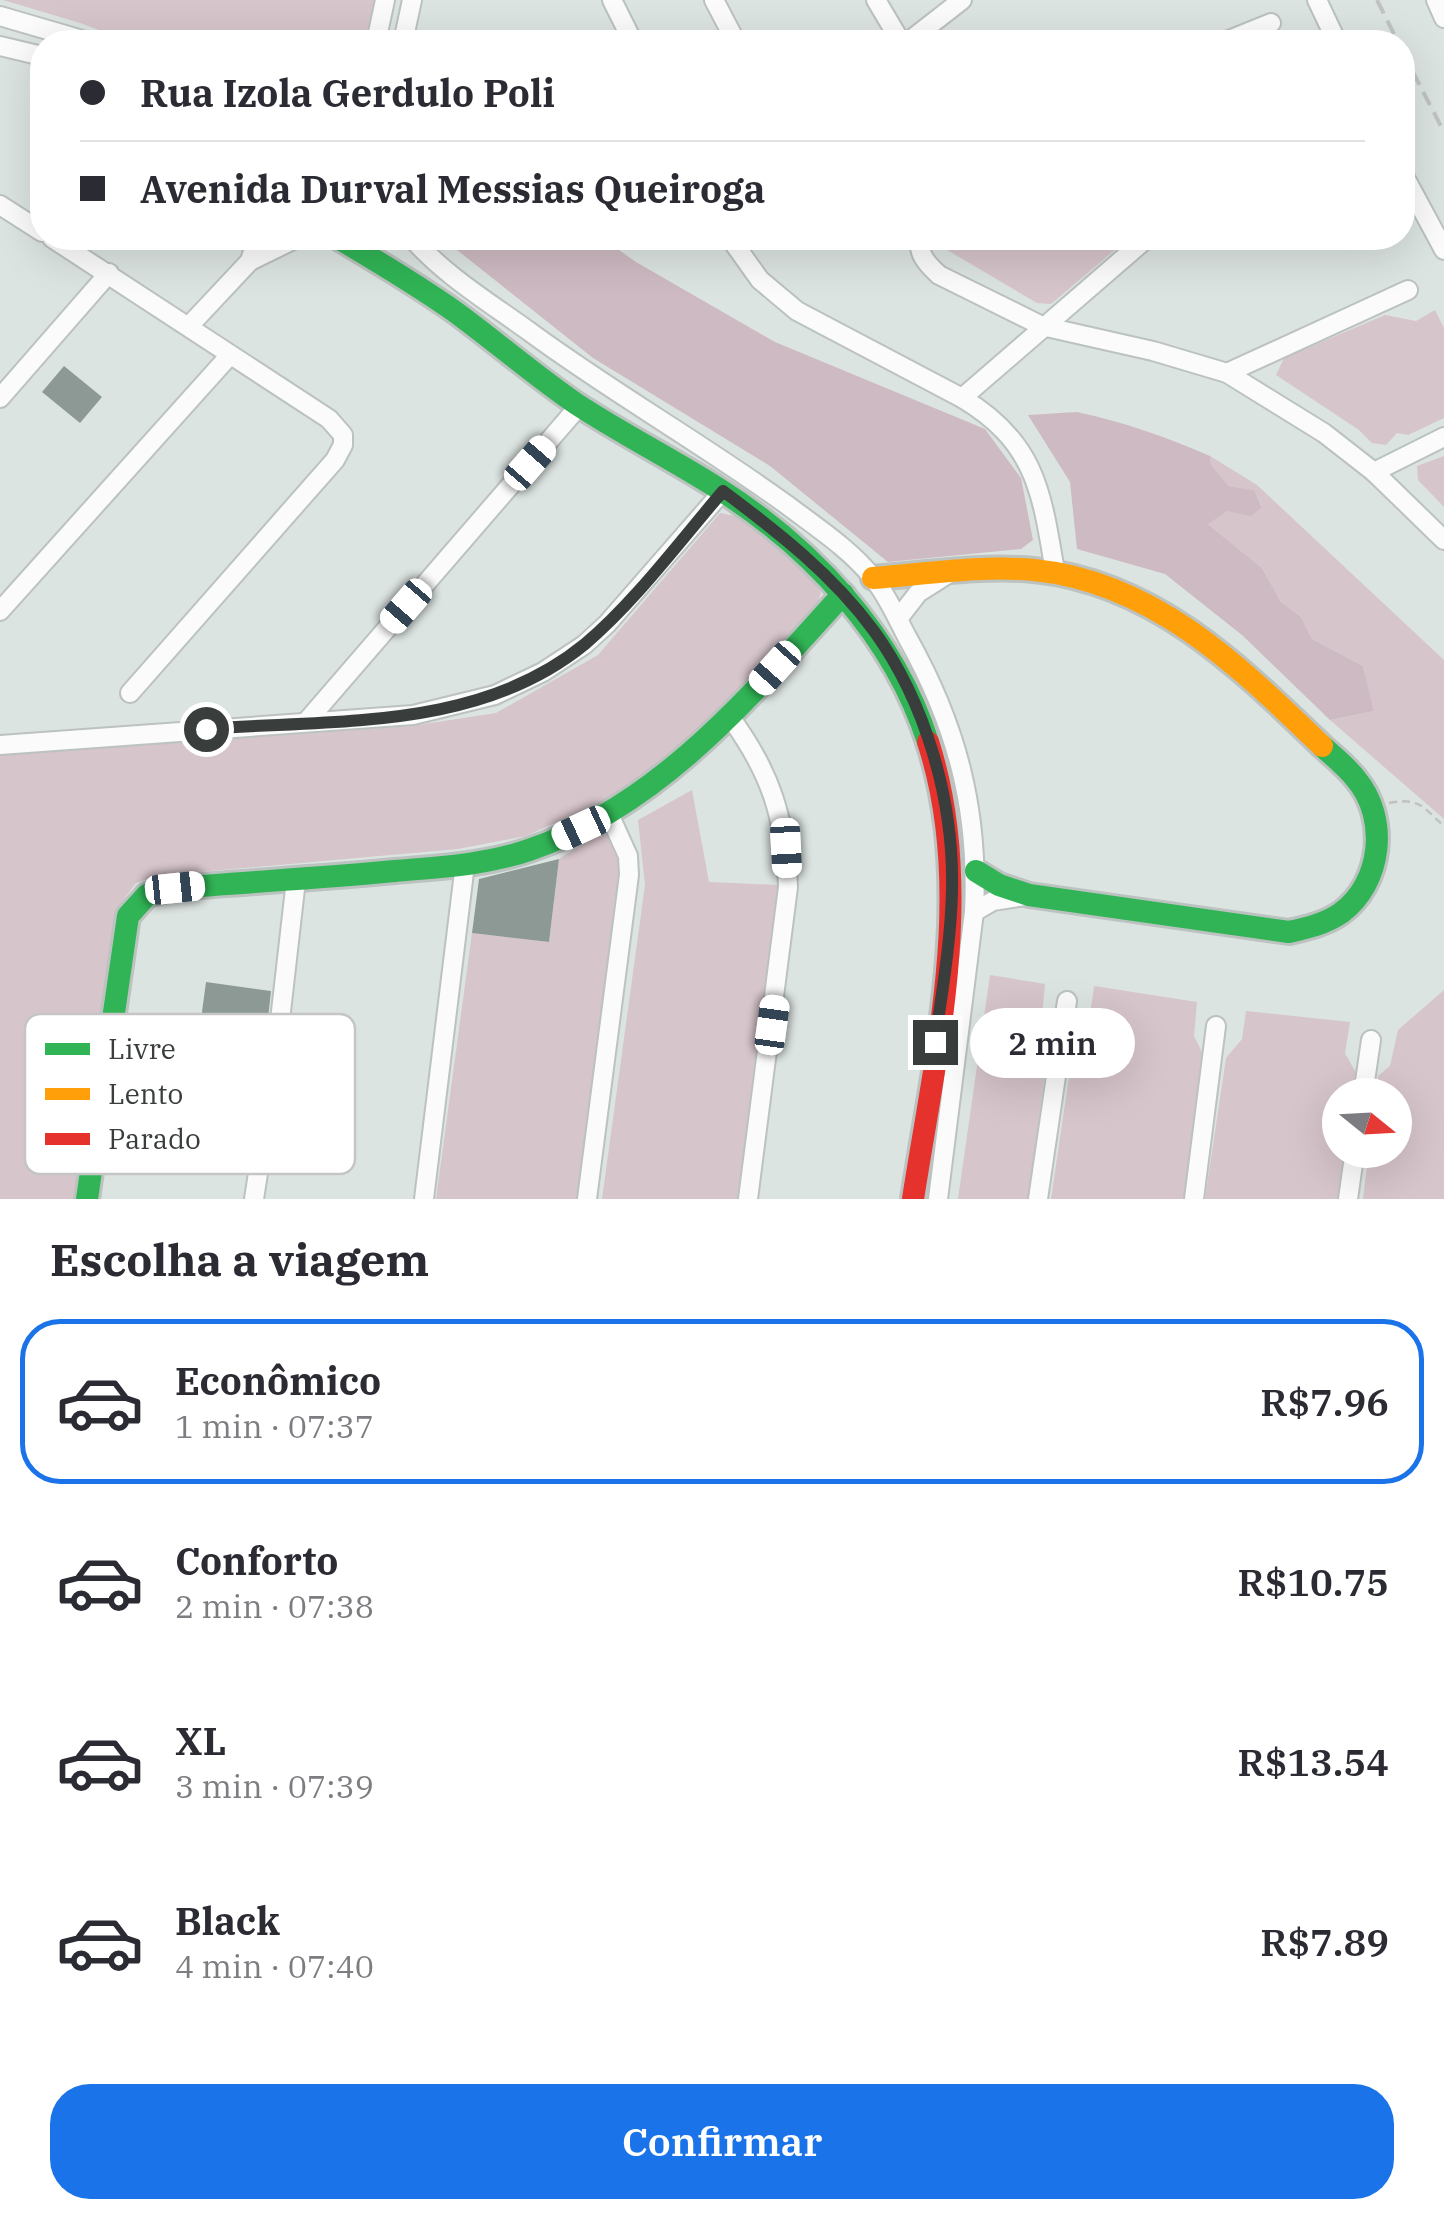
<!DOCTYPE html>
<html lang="pt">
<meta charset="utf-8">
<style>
body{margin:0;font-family:"IBM Plex Serif",serif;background:#f2f2f3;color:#2b2b33;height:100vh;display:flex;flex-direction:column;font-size:38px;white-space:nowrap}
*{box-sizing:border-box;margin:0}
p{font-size:32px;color:#7c7c81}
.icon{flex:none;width:55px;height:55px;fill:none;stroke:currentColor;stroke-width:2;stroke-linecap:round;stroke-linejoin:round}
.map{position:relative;height:1199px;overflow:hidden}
.details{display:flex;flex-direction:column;background:#fff;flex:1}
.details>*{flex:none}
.hud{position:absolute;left:30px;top:30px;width:1385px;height:220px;border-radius:40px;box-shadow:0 10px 40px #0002;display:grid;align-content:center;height:220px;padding:0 50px;background:#fff}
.needle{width:65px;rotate:108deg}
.controls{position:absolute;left:1322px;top:1078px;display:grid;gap:20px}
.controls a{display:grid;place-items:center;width:90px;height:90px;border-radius:50%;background:#fff;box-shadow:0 10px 40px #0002;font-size:50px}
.end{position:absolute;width:45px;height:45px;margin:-22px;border:12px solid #393e3c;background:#fff;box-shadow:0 0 0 5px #fff}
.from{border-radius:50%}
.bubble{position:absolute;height:70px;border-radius:35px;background:#fff;box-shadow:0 10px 40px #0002;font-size:32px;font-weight:600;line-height:70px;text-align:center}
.car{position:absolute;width:30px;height:60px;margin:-30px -15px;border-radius:12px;box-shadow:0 0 8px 2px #0007;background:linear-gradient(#fff 24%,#345 0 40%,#fff 0 76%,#345 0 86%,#fff 0)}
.hud b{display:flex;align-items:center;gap:35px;height:95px;font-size:38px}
.hud b+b{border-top:2px solid #e1e1e2}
.hud i{width:25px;height:25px;background:#2b2b33}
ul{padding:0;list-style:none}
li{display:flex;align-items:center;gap:30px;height:165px;margin:0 20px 15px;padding:0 30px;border:5px solid transparent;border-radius:40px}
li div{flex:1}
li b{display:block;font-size:38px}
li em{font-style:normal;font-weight:600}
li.current{border-color:#1a73e8}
li>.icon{width:90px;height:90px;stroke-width:1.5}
h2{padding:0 50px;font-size:45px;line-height:120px}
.action{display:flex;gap:20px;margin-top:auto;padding:20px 50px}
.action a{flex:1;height:115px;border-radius:40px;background:#1a73e8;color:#fff;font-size:40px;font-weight:600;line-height:115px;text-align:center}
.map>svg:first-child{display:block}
</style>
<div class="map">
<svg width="1444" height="1199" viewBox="0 0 1444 1199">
<rect width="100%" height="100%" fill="#dce4e1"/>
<!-- green -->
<g fill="#d6c5cb">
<polygon points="3,0 380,0 364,42 131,42 80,23"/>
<polygon points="950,238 1129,238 1051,304 1037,303 947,250"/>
<polygon points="1435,310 1444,328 1444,418 1408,435 1397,433 1386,445 1372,443 1359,430 1276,375 1284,358 1385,315 1416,321"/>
<polygon points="1210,456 1257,485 1444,660 1444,819 1330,720 1374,711 1363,666 1312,639 1301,617 1281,602 1262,568 1207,523 1227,511 1262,506 1254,490 1227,486 1211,465"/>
<polygon points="1444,456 1444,507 1418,480 1417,466"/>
<polygon points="720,513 740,517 809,571 821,593 816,607 697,739 617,795 526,836 458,849 156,876 136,883 121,903 77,1199 0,1199 0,755 411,726 496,713 598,655"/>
<polygon points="692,790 709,882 778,885 768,979 737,1199 602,1199 645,885 638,820"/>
<polygon points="603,831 622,852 578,1199 436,1199 472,933 549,942 559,859"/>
<polygon points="990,975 1045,984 1042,1015 1051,1029 1028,1199 958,1199"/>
<polygon points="1094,986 1197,1002 1194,1036 1203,1054 1184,1199 1051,1199 1075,1036 1090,1015"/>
<polygon points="1444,990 1444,1199 1363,1199 1369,1150 1395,1150 1395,1095 1376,1095 1378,1076 1390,1066 1398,1030"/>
<polygon points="1246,1011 1350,1022 1345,1053 1356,1073 1353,1095 1340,1095 1340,1150 1345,1150 1339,1199 1205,1199 1226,1058 1242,1039"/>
</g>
<!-- forest -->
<g fill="#cebac2">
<polygon points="442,238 602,238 636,262 775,342 985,429 1021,478 1033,540 1021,549 888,562 770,466 593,358"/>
<path d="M 1077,412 C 1124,422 1166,437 1210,456 L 1211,465 L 1228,486 L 1254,490 L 1262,507 L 1251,516 L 1227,511 L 1208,524 L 1262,568 L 1281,602 L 1301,617 L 1312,639 L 1363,666 L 1374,711 L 1330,720 L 1242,635 L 1165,574 L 1077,549 L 1070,482 L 1028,415 Z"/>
</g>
<!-- building -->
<g fill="#8d9994">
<polygon points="64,366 102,397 80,423 42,392"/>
<polygon points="559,859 549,942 472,933 479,879"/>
<polygon points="206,982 271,991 266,1037 200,1027"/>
</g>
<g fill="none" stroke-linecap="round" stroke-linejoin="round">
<!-- street casing -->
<g stroke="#bbc2bf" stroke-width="22">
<g id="street">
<polyline points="612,0 633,42"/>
<polyline points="714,0 736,42"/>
<polyline points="876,0 901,42"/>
<polyline points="1317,0 1337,42"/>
<polyline points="1436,0 1444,18"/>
<polyline points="0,16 89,42"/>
<polyline points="376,42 385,0"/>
<polyline points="403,42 412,0"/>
<polyline points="908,42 962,0"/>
<polyline points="1224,42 1271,23"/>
<polyline points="0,46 42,56"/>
<polyline points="1402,172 1444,250"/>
<polyline points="0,205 42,232"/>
<polyline points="52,238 329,419 343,435 343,445 335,460 130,693"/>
<polyline points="257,238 250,261 297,238"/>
<path d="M 412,238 C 444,275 490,303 530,332 C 613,393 703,444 787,505 C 816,527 850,549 873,578 C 887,595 897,618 907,637 C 957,726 979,810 974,912 L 938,1199"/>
<path d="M 730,238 L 760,280 L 797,311 L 962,398 C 1036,442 1042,493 1055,572"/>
<path d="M 921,238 C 916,253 928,265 939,275 L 1042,326 L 1153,351 L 1227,373 L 1324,433 L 1374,472 L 1444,540"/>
<polyline points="189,326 250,261"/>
<polyline points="1227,373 1408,290"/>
<polyline points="0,398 109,273"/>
<polyline points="962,398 1147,238"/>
<polyline points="1374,472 1444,437"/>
<polyline points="0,611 230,355"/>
<polyline points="898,619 918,593 948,574"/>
<path d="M 730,717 C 771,773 785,817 788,887 L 748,1199"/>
<polyline points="307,721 579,406"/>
<polyline points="0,745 413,715 495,695 543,672 584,645 607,624 723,491"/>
<polyline points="974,912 993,901 1025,896"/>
<polyline points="1363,1095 1371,1040"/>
<polyline points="254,1199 275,1064 296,880"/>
<polyline points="424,1199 465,864"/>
<polyline points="587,1199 629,875 628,856 609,814"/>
<polyline points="1038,1199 1067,1001"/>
<polyline points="1194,1199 1216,1026"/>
<polyline points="1348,1199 1355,1150"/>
</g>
</g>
<!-- fast casing -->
<g stroke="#bbc2bf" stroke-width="28">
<g id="fast">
<path d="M 338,238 C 377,261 417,285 454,311 C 495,341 533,374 575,403 C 622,434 672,459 719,489 C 812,548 894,636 928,742"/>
<path d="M 976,871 L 999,885 L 1029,895 L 1289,932 C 1307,928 1325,924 1341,913 C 1382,883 1389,818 1356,779 C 1347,767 1333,756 1322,746"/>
<path d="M 87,1199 L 128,916 L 147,895 L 175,888 C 248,882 321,878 395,871 C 439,867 486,865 529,850 C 661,805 752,694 843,594"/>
</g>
</g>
<!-- slow casing -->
<g stroke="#bbc2bf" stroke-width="28">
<path id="slow" d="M 873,578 C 926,574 981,565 1034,570 C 1154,582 1239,666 1322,746"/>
</g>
<!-- jam casing -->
<g stroke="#bbc2bf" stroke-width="28">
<path id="jam" d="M 913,1199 C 936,1050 976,890 928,742"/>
</g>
<!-- path -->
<path stroke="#bfc2c1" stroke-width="2.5" stroke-dasharray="8 5" stroke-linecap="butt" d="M 1389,803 C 1421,797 1423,808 1444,826"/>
<!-- street -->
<use href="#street" stroke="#fafbfa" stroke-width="18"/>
<!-- fast -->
<use href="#fast" stroke="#30b455" stroke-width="22"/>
<!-- slow -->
<use href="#slow" stroke="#ff9f0a" stroke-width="22"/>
<!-- jam -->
<use href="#jam" stroke="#e5322d" stroke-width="22"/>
<!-- rail -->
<g stroke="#c1c3c2" stroke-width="4" stroke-dasharray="15 8" stroke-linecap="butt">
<polyline points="1377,0 1398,42"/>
<polyline points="1402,51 1444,132"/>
</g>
</g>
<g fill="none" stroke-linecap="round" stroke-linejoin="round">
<!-- route -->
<path stroke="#393e3c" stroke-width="12" d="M 206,729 C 334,719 479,731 585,644 C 634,603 681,540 723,491 C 778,532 833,575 874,631 C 926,703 954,801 952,890 C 951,941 942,992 935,1042"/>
</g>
<!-- legend -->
<rect x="25" y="1014" width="330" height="160" rx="15" fill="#fff" stroke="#c4c5c4" stroke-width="2.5"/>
<rect x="45" y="1043" width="45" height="12" fill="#30b455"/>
<rect x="45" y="1088" width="45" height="12" fill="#ff9f0a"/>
<rect x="45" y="1133" width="45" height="12" fill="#e5322d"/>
<g font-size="28" fill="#393e3c">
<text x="108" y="1059">Livre</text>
<text x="108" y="1104">Lento</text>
<text x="108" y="1149">Parado</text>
</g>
</svg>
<div class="controls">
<a><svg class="needle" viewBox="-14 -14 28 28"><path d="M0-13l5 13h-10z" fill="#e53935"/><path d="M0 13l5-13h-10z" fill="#7c7c81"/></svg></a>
</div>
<i class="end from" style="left:206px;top:729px"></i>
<i class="end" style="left:935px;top:1042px"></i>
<div class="bubble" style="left:970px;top:1008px;width:165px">2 min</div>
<i class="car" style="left:530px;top:463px;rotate:41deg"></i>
<i class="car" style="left:406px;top:606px;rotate:221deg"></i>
<i class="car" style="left:775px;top:668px;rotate:222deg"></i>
<i class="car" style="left:581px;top:828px;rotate:245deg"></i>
<i class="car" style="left:786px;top:848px;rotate:177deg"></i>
<i class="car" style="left:175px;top:888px;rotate:84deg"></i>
<i class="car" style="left:772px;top:1025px;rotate:8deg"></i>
<div class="hud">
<b><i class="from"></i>Rua Izola Gerdulo Poli</b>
<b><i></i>Avenida Durval Messias Queiroga</b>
</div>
</div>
<section class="details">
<h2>Escolha a viagem</h2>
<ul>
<li class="current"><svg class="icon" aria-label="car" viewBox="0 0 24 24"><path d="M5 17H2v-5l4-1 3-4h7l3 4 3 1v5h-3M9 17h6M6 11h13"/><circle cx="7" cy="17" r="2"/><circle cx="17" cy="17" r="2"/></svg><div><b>Econômico</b><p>1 min · 07:37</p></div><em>R$7.96</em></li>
<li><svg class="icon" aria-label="car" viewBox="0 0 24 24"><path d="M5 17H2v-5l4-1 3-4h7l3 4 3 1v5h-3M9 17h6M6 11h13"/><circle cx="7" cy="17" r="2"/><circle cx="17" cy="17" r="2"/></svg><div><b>Conforto</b><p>2 min · 07:38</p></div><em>R$10.75</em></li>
<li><svg class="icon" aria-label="car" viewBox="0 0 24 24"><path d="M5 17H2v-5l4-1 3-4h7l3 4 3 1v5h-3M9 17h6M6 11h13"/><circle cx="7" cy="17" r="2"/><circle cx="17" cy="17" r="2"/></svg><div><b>XL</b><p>3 min · 07:39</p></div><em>R$13.54</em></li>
<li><svg class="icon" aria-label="car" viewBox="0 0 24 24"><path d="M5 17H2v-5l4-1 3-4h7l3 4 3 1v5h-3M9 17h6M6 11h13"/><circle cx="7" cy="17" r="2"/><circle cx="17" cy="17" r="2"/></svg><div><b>Black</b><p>4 min · 07:40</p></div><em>R$7.89</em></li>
</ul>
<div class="action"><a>Confirmar</a></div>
</section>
